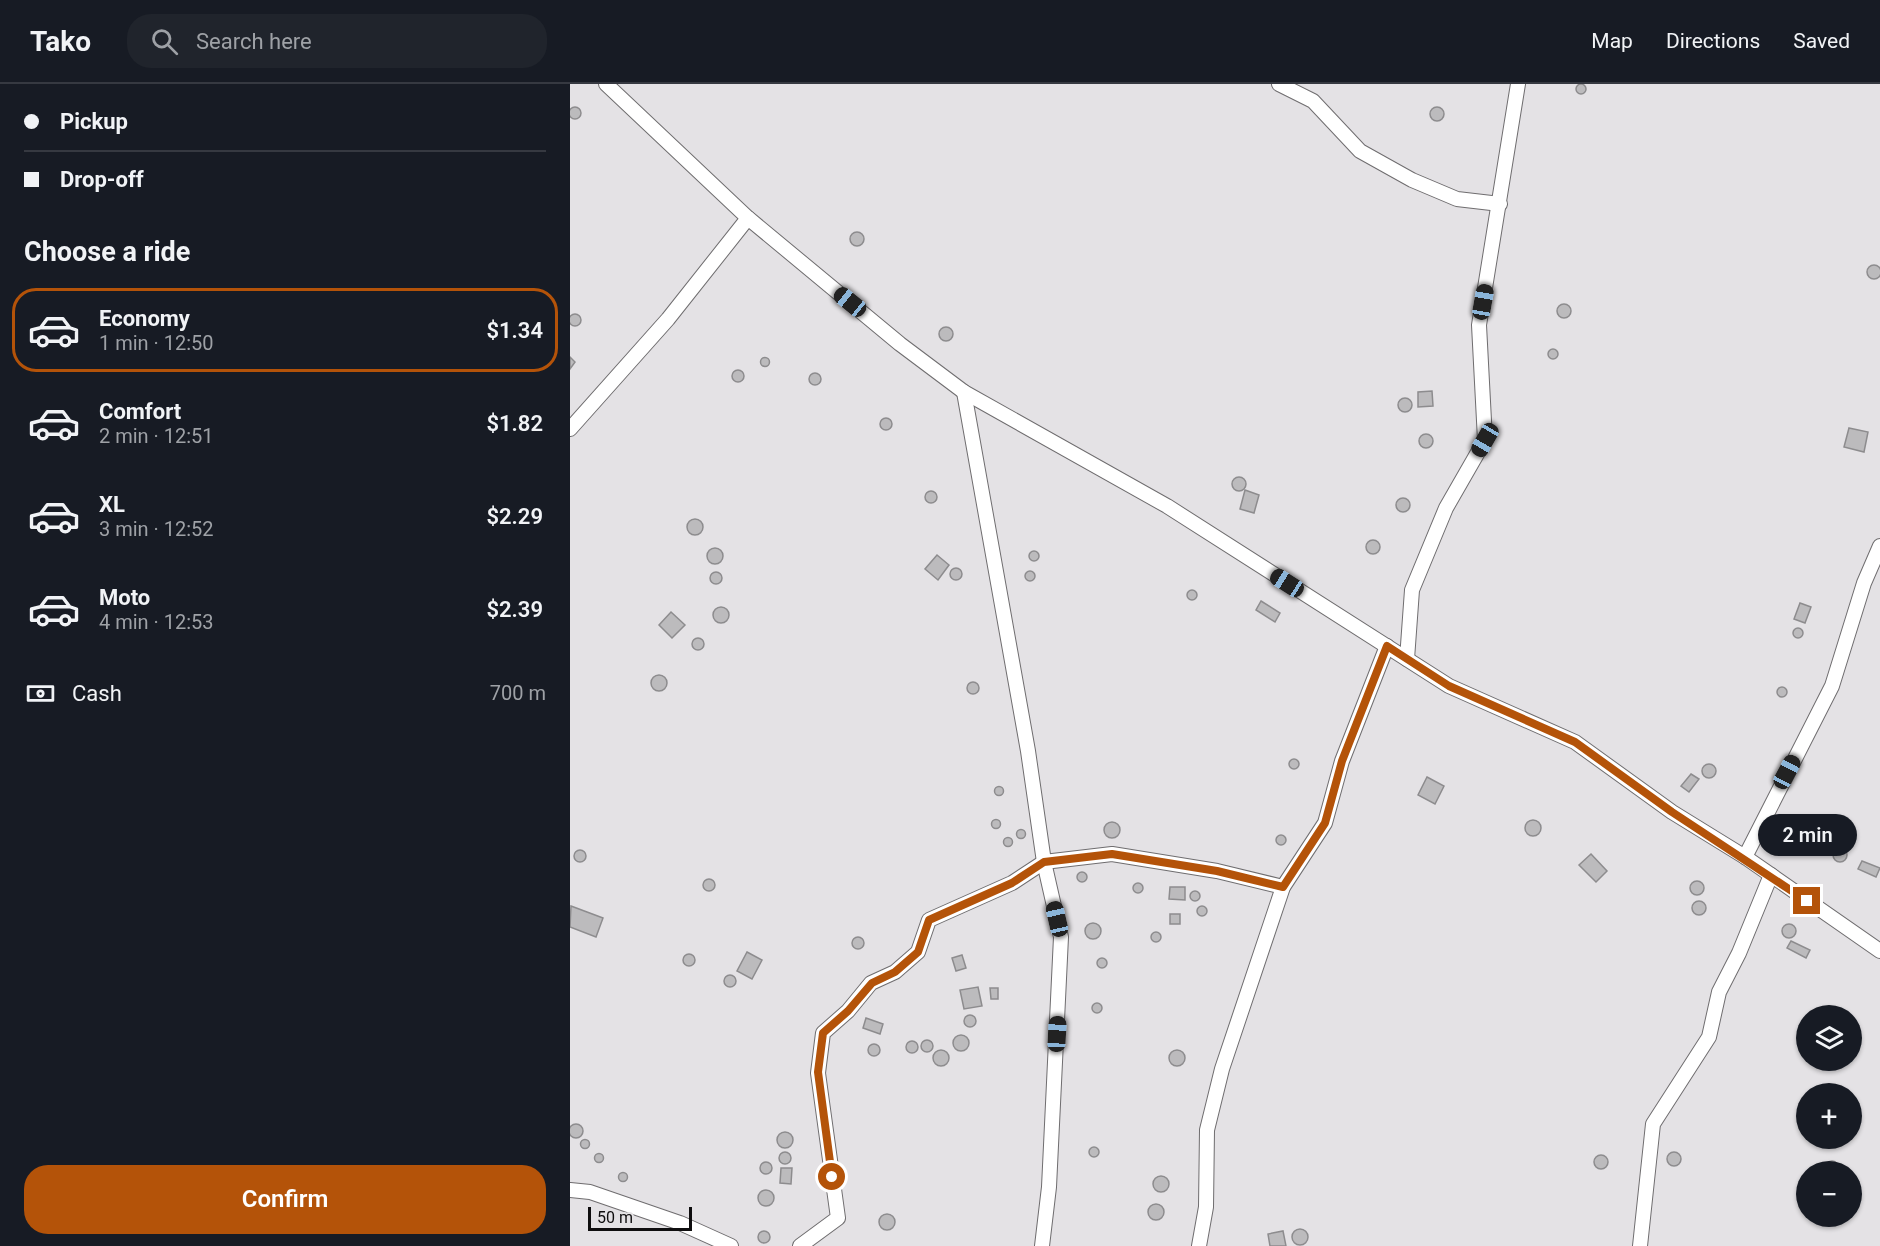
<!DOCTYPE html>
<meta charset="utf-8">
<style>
body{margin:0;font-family:Roboto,sans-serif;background:#20242c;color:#f1f3f6;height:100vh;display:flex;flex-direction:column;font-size:22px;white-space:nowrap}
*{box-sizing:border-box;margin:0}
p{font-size:20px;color:#9ea1a6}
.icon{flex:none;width:33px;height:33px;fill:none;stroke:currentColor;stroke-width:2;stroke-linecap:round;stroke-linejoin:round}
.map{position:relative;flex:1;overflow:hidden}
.side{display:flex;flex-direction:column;background:#171b24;width:570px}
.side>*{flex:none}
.hud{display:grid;align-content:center;height:132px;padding:0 24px;background:#171b24}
.buttons{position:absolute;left:1226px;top:921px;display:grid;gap:12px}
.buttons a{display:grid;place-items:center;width:66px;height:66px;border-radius:50%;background:#171b24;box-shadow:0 2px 4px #0004;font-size:30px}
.scale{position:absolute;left:18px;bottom:15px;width:104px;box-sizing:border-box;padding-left:6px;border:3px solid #0f0e0f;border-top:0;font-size:16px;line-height:21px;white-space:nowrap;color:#0f0e0f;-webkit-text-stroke:4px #e4e2e5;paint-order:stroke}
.end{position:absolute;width:27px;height:27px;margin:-14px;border:8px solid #b45309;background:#fff;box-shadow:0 0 0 3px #fff}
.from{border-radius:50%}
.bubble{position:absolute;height:42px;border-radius:21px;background:#171b24;box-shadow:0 2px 4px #0004;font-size:20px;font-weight:600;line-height:42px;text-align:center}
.car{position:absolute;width:18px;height:36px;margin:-18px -9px;border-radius:8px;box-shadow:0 0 4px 2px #0007;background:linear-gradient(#222 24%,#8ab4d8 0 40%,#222 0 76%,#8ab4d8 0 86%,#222 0)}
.hud b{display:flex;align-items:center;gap:21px;height:57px;font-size:22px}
.hud b+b{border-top:2px solid #363941}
.hud i{width:15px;height:15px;background:#f1f3f6}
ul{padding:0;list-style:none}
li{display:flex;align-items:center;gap:18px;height:84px;margin:0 12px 9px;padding:0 12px;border:3px solid transparent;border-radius:24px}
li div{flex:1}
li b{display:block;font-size:22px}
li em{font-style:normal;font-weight:600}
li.current{border-color:#b45309}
li>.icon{width:54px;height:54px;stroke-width:1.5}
h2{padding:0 24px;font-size:27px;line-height:72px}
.pay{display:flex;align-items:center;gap:15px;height:66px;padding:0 24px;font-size:22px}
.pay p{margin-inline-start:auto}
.action{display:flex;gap:12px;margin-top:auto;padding:12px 24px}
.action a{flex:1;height:69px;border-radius:24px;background:#b45309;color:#fff;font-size:24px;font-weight:600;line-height:69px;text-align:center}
header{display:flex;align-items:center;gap:36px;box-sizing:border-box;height:84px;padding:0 30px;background:#171b24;border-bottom:2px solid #363941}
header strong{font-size:28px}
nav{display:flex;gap:33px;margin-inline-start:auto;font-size:21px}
.search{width:420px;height:54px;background:#20242c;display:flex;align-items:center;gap:15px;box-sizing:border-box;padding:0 21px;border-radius:24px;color:#9ea1a6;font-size:22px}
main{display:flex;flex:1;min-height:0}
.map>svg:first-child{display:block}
</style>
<header>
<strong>Tako</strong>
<div class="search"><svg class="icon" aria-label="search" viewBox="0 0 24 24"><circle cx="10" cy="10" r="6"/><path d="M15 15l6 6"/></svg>Search here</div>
<nav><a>Map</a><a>Directions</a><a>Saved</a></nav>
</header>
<main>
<section class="side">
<div class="hud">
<b><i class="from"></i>Pickup</b>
<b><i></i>Drop-off</b>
</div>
<h2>Choose a ride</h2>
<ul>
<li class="current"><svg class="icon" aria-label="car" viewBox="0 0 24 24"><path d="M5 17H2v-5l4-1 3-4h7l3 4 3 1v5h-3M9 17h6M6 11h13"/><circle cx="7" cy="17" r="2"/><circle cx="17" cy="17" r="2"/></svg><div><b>Economy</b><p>1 min · 12:50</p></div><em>$1.34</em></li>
<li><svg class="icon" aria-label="car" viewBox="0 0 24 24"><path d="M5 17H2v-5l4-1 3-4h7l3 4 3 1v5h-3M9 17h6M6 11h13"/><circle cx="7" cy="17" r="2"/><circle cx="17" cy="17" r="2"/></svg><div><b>Comfort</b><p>2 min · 12:51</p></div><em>$1.82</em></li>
<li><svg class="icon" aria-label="car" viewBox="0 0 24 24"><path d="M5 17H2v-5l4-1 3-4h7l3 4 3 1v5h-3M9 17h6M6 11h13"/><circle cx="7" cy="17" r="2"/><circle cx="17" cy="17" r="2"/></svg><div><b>XL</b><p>3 min · 12:52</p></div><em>$2.29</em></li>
<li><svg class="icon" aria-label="car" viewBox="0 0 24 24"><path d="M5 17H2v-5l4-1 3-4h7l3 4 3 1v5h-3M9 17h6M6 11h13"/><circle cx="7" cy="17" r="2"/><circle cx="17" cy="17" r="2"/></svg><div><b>Moto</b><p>4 min · 12:53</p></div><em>$2.39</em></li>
</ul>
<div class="pay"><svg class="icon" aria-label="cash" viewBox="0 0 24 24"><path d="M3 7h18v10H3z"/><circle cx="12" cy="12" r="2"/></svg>Cash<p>700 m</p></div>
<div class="action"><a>Confirm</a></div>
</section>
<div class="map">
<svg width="1310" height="1162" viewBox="0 0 1310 1162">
<rect width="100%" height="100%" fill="#e4e2e5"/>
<!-- building -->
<g fill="#bcbbbd" stroke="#8d8c8e" stroke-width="1.5">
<circle cx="1011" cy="5" r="5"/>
<circle cx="5" cy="29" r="6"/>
<circle cx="867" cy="30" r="7"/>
<circle cx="287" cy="155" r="7"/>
<circle cx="1304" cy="188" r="7"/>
<circle cx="994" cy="227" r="7"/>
<circle cx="5" cy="236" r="6"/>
<circle cx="376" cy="250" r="7"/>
<circle cx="983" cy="270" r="5"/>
<polygon points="0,273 5,278 0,285"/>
<circle cx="195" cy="278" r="4.5"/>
<circle cx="168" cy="292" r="6"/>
<circle cx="245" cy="295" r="6"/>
<polygon points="862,307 863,322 848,323 848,308"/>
<circle cx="835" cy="321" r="7"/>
<circle cx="316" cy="340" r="6"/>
<polygon points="1279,344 1298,348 1294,368 1274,363"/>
<circle cx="856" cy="357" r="7"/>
<circle cx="669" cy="400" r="7"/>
<polygon points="675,406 689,411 684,429 670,425"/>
<circle cx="361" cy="413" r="6"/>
<circle cx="833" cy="421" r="7"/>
<circle cx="125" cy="443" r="8"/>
<circle cx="803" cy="463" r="7"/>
<circle cx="145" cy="472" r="8"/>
<circle cx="464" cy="472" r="5"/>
<polygon points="367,471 379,481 368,496 355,485"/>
<circle cx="386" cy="490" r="6"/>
<circle cx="460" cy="492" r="5"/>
<circle cx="146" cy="494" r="6"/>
<circle cx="622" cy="511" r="5"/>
<polygon points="691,517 710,529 705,538 686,526"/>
<polygon points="1230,519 1241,523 1235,539 1224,535"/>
<circle cx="151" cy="531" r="8"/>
<polygon points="101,528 115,541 102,554 89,541"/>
<circle cx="1228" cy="549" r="5"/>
<circle cx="128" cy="560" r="6"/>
<circle cx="89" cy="599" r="8"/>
<circle cx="403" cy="604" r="6"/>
<circle cx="1212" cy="608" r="5"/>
<circle cx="724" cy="680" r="5"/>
<circle cx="1139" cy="687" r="7"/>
<polygon points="1121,690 1129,695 1119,708 1111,702"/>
<polygon points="857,693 874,702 865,720 848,711"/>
<circle cx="429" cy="707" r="4.5"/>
<circle cx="426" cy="740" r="4.5"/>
<circle cx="963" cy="744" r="8"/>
<circle cx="542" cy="746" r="8"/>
<polygon points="1233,743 1262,759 1258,767 1229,750"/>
<circle cx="451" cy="750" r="4.5"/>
<circle cx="711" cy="756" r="5"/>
<circle cx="438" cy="758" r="4.5"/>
<circle cx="1270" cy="771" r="7"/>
<circle cx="10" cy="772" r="6"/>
<polygon points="1021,770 1037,787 1026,798 1009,781"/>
<polygon points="1292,777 1310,784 1306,793 1288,785"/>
<circle cx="512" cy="793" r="5"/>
<circle cx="139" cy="801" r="6"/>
<circle cx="1127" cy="804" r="7"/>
<circle cx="568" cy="804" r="5"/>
<polygon points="600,803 615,803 615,816 599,815"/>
<circle cx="625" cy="812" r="5"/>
<circle cx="1129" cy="824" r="7"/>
<circle cx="632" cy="827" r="5"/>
<polygon points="1,822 33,834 26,853 0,843"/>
<rect x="600" y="830" width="10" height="10"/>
<circle cx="523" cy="847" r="8"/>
<circle cx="1219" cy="847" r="7"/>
<circle cx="586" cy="853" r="5"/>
<circle cx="288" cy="859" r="6"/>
<polygon points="1221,857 1240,866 1236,874 1217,864"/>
<polygon points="177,868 192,876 182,895 167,887"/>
<circle cx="119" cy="876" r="6"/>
<polygon points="392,871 396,884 386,887 382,874"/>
<circle cx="532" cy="879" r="5"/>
<circle cx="160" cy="897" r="6"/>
<polygon points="408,903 412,922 394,925 390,906"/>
<polygon points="420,904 428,904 428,915 421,915"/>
<circle cx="527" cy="924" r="5"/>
<circle cx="400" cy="937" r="6"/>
<polygon points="296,934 313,940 310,950 293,944"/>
<circle cx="391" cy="959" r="8"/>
<circle cx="357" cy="962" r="6"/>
<circle cx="342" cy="963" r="6"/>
<circle cx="304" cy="966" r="6"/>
<circle cx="607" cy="974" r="8"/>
<circle cx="371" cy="974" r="8"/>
<circle cx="6" cy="1047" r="7"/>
<circle cx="215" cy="1056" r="8"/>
<circle cx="15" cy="1060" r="4.5"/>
<circle cx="524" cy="1068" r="5"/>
<circle cx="215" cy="1074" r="6"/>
<circle cx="1104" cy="1075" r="7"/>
<circle cx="29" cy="1074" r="4.5"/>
<circle cx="1031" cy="1078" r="7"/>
<circle cx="1262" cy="1083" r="6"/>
<circle cx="196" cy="1084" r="6"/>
<polygon points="211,1084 222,1084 221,1100 210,1099"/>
<circle cx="53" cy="1093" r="4.5"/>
<circle cx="591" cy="1100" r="8"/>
<circle cx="196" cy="1114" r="8"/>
<circle cx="586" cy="1128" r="8"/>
<circle cx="317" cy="1138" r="8"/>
<circle cx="730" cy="1153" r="8"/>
<circle cx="194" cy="1153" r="6"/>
<polygon points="713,1147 716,1162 700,1162 698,1150"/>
</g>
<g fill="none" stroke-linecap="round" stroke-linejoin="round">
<!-- minor casing -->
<g stroke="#6f6d6f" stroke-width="16">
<g id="minor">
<polyline points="36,0 178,134 330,260 394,308 597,422 879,602 1005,658 1102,728 1175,773 1310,867"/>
<polyline points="709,0 743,17 790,67 842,96 887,115 930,120"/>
<polyline points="394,308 458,667 474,778 491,853 479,1103 472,1162"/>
<polyline points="0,345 98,235 178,134"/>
<polyline points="837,575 842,506 876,424 915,356 909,241 948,0"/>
<polyline points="1175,773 1262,602 1294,499 1310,462"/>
<polyline points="0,1106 20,1108 110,1139 161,1162"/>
<polyline points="230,1162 268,1134 248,989 253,949 278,927 301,899 325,888 348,868 359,836 442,799 474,778 542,770 647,787 713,803"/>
<polyline points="629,1162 636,1123 637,1046 652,985 713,803 755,739 772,677 817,562"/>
<polyline points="1070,1162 1083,1040 1139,953 1149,908 1169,869 1201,791"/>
</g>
</g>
<!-- minor -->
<use href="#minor" stroke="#fff" stroke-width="14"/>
</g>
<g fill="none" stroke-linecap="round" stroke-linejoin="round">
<!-- route -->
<polyline stroke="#b45309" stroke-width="8" points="262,1093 248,988 253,949 278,927 302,899 325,888 348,868 359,836 442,799 474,778 542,770 647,787 713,803 755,739 772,677 817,562 879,602 1005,658 1102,728 1237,817"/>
</g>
</svg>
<div class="buttons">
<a><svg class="icon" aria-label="layers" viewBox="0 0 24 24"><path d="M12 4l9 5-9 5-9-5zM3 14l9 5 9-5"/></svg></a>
<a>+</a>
<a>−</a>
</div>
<div class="scale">50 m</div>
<i class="end from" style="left:262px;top:1093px"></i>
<i class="end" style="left:1237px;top:817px"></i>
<div class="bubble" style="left:1188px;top:730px;width:99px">2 min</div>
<i class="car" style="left:280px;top:218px;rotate:309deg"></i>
<i class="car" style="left:913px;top:218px;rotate:10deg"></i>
<i class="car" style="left:915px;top:356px;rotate:210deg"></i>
<i class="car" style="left:717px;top:499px;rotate:302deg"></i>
<i class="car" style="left:1217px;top:688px;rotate:28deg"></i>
<i class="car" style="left:487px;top:835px;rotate:347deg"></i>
<i class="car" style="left:487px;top:950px;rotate:3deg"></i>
</div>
</main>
